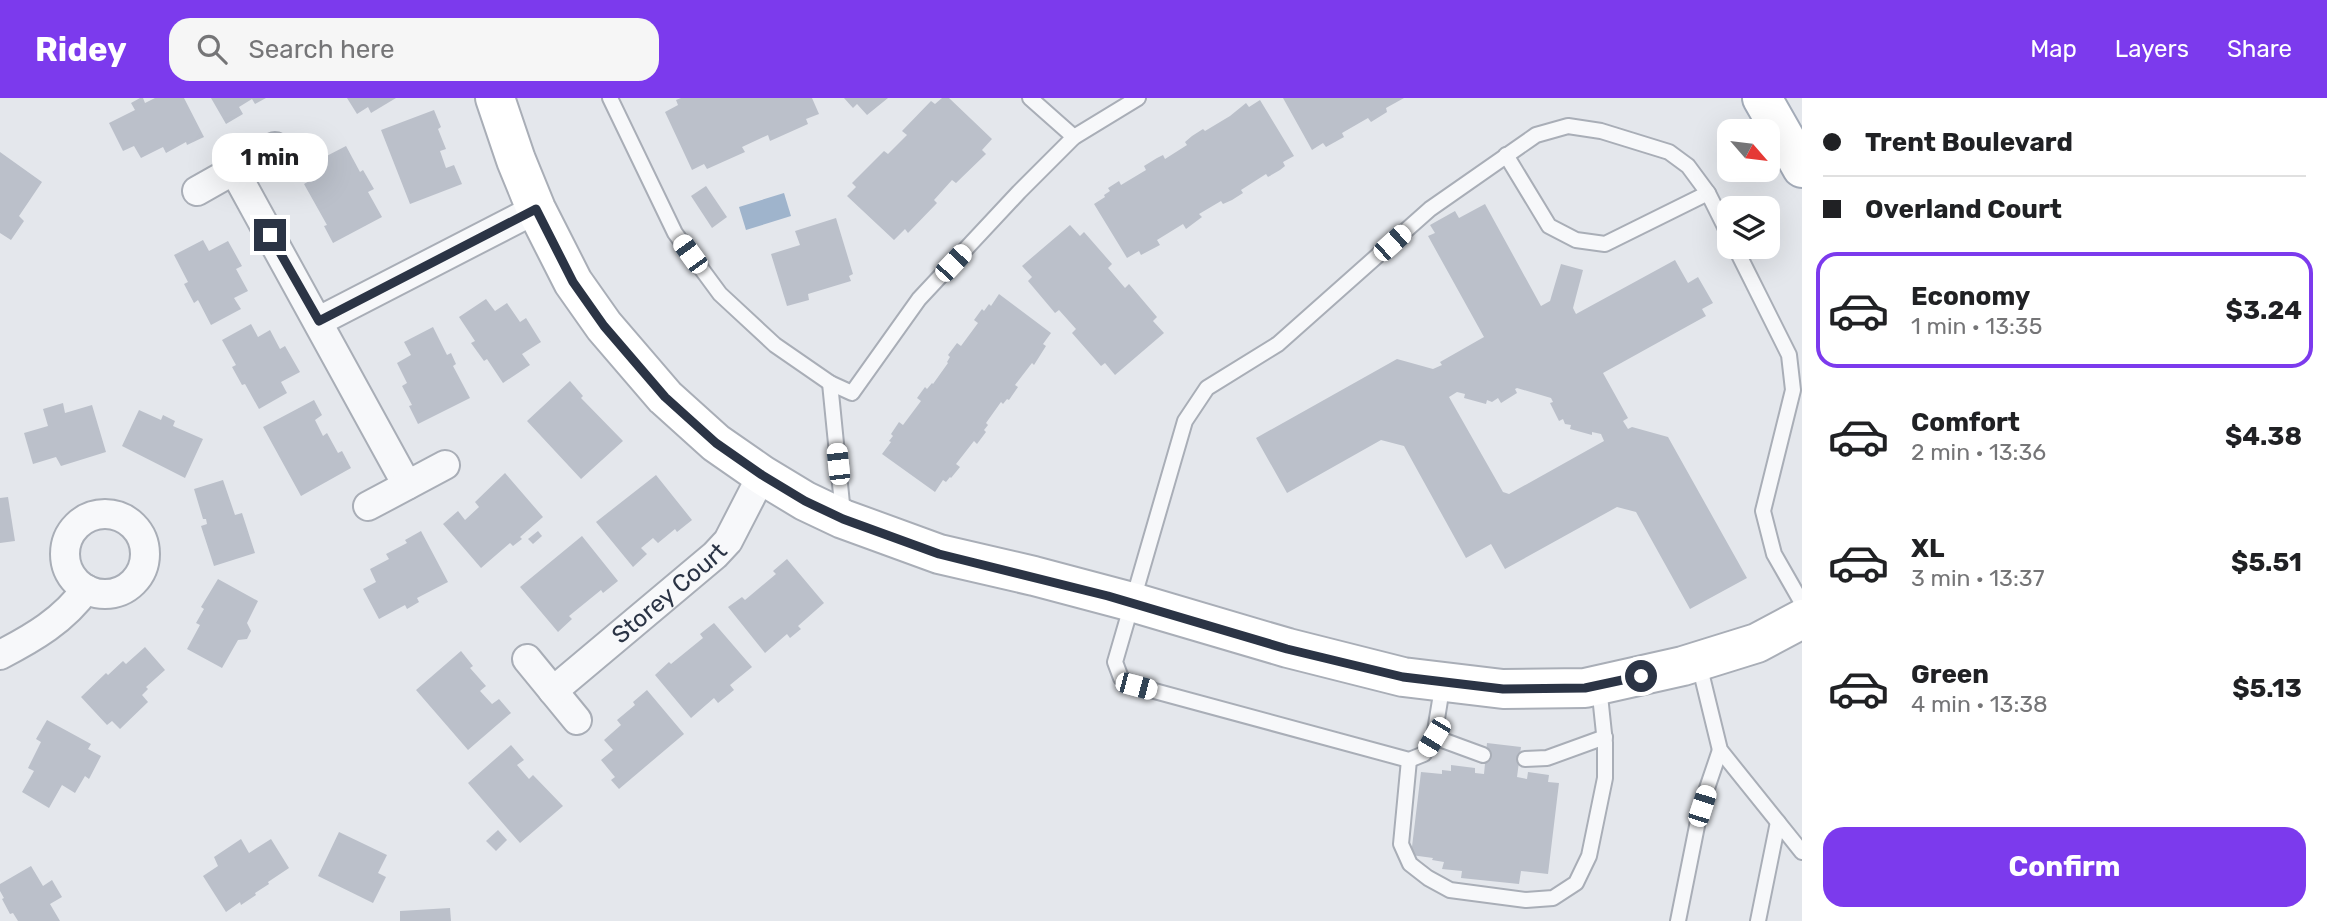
<!DOCTYPE html>
<meta charset="utf-8">
<style>
body{margin:0;font-family:Rubik,sans-serif;background:#f6f6f6;color:#202124;height:100vh;display:flex;flex-direction:column;font-size:26px;white-space:nowrap}
*{box-sizing:border-box;margin:0}
p{font-size:23px;color:#757577}
.icon{flex:none;width:38px;height:38px;fill:none;stroke:currentColor;stroke-width:2;stroke-linecap:round;stroke-linejoin:round}
.map{position:relative;flex:1;overflow:hidden}
.drawer{display:flex;flex-direction:column;background:#fff;width:525px}
.drawer>*{flex:none}
.top-card{display:grid;align-content:center;height:154px;padding:0 21px;background:#fff}
.needle{width:46px;rotate:118deg}
.fabs{position:absolute;left:1717px;top:21px;display:grid;gap:14px}
.fabs a{display:grid;place-items:center;width:63px;height:63px;border-radius:14px;background:#fff;box-shadow:0 7px 28px #0002;font-size:35px}
.end{position:absolute;width:32px;height:32px;margin:-16px;border:9px solid #2b3445;background:#fff;box-shadow:0 0 0 4px #fff}
.from{border-radius:50%}
.bubble{position:absolute;height:49px;border-radius:21px;background:#fff;box-shadow:0 7px 28px #0002;font-size:23px;font-weight:700;line-height:49px;text-align:center}
.car{position:absolute;width:21px;height:42px;margin:-21px -10px;border-radius:9px;box-shadow:0 0 5px 2px #0007;background:linear-gradient(#fff 24%,#345 0 40%,#fff 0 76%,#345 0 86%,#fff 0)}
.top-card b{display:flex;align-items:center;gap:24px;height:66px;font-size:26px}
.top-card b+b{border-top:2px solid #e0e0e0}
.top-card i{width:18px;height:18px;background:#202124}
ul{padding:0;list-style:none}
li{display:flex;align-items:center;gap:21px;height:116px;margin:0 14px 10px;padding:0 7px;border:4px solid transparent;border-radius:21px}
li div{flex:1}
li b{display:block;font-size:26px}
li em{font-style:normal;font-weight:700}
li.current{border-color:#7c3aed}
li>.icon{width:63px;height:63px;stroke-width:1.5}
.action{display:flex;gap:14px;margin-top:auto;padding:14px 21px}
.action a{flex:1;height:80px;border-radius:21px;background:#7c3aed;color:#fff;font-size:28px;font-weight:700;line-height:80px;text-align:center}
header{display:flex;align-items:center;gap:42px;box-sizing:border-box;height:98px;padding:0 35px;background:#7c3aed;color:#fff}
header strong{font-size:33px}
nav{display:flex;gap:38px;margin-inline-start:auto;font-size:24px}
.search{width:490px;height:63px;background:#f6f6f6;display:flex;align-items:center;gap:18px;box-sizing:border-box;padding:0 24px;border-radius:21px;color:#757577;font-size:26px}
main{display:flex;flex:1;min-height:0}
.map>svg:first-child{display:block}
</style>
<header>
<strong>Ridey</strong>
<div class="search"><svg class="icon" aria-label="search" viewBox="0 0 24 24"><circle cx="10" cy="10" r="6"/><path d="M15 15l6 6"/></svg>Search here</div>
<nav><a>Map</a><a>Layers</a><a>Share</a></nav>
</header>
<main>
<div class="map">
<svg width="1802" height="823" viewBox="0 0 1802 823">
<rect width="100%" height="100%" fill="#e4e7ec"/>
<!-- water -->
<polygon fill="#9fb4cc" points="784,95 791,118 746,132 739,109"/>
<!-- building -->
<g fill="#bbc0ca" fill-rule="evenodd">
<polygon points="140,0 143,0 145,5 155,0 184,0 204,39 187,47 186,44 166,55 163,49 141,60 134,48 123,53 109,25 135,12 131,5"/>
<polygon points="211,0 266,0 255,6 252,1 239,9 243,16 226,26"/>
<polygon points="347,0 396,0 371,15 368,9 357,16"/>
<polygon points="681,0 812,0 819,16 806,21 808,26 770,43 768,37 742,49 745,54 707,71 704,66 692,72 665,14 678,7 676,2"/>
<polygon points="844,0 888,0 867,17 857,6 853,10"/>
<polygon points="942,0 949,0 992,41 982,52 986,56 956,85 952,82 934,102 937,105 908,135 905,131 894,142 847,98 856,89 852,85 884,53 888,56 907,37 902,33 931,3 935,6"/>
<polygon points="1283,0 1404,0 1386,10 1387,14 1371,24 1368,20 1342,35 1344,39 1326,49 1323,45 1312,52"/>
<polygon points="1260,2 1294,58 1283,64 1285,68 1280,72 1268,79 1266,76 1241,92 1243,95 1232,102 1223,106 1221,103 1199,116 1202,119 1186,131 1183,126 1157,142 1160,147 1141,157 1139,153 1127,160 1094,106 1105,99 1104,97 1110,93 1108,90 1119,83 1121,87 1146,72 1144,68 1157,60 1163,57 1165,61 1187,47 1185,44 1192,38 1203,31 1205,33 1230,18 1246,5 1249,9"/>
<polygon points="434,12 441,29 438,31 446,51 440,53 446,70 454,67 462,86 410,106 381,32"/>
<polygon points="346,48 360,74 363,72 374,91 368,94 382,119 333,145 324,128 327,127 304,86 322,76 315,64"/>
<polygon points="0,54 42,84 19,118 24,123 11,142 0,135"/>
<polygon points="706,88 727,119 712,130 691,98"/>
<path d="M 1485,106 L 1541,208 L 1550,203 L 1561,166 L 1583,172 L 1573,210 L 1576,216 L 1675,162 L 1688,185 L 1698,179 L 1713,205 L 1702,211 L 1706,218 L 1603,275 L 1628,320 L 1623,323 L 1628,331 L 1632,329 L 1668,339 L 1747,480 L 1690,511 L 1636,414 L 1617,409 L 1505,471 L 1491,446 L 1466,460 L 1404,348 L 1381,342 L 1287,395 L 1256,340 L 1397,261 L 1433,271 L 1442,267 L 1440,264 L 1484,239 L 1428,138 L 1435,135 L 1430,127 L 1455,113 L 1459,120 ZM 1517,290 L 1551,300 L 1553,304 L 1550,305 L 1559,323 L 1563,321 L 1565,326 L 1571,327 L 1570,331 L 1592,337 L 1592,334 L 1601,336 L 1604,343 L 1509,396 L 1503,394 L 1449,299 L 1457,294 L 1465,296 L 1464,300 L 1486,306 L 1487,302 L 1492,304 L 1498,300 L 1501,305 L 1517,295 L 1515,291 Z"/>
<polygon points="836,120 853,176 849,178 851,183 808,196 809,202 787,208 771,156 800,147 795,133"/>
<polygon points="1070,127 1080,138 1084,134 1112,166 1108,170 1125,190 1129,186 1157,219 1153,223 1164,235 1115,277 1105,265 1101,268 1072,235 1076,231 1059,212 1055,215 1028,183 1032,179 1022,168"/>
<polygon points="203,142 209,153 228,143 242,168 236,171 248,193 234,200 241,211 211,227 198,202 194,205 184,186 188,184 174,157"/>
<polygon points="999,196 1051,235 1043,246 1046,248 1034,267 1032,265 1015,287 1018,289 1009,302 1007,301 1003,306 1001,304 986,325 988,327 984,332 986,334 977,346 974,343 956,366 960,369 951,380 950,379 946,384 943,382 935,394 882,356 891,344 889,343 893,338 891,336 899,324 903,327 921,303 917,300 925,289 927,291 932,285 933,286 948,265 947,264 950,259 948,257 957,245 961,248 978,225 974,222 982,211 984,213 989,206 991,208"/>
<polygon points="486,201 495,213 507,205 520,224 526,220 541,244 522,256 530,267 503,285 487,261 484,263 471,245 475,243 459,219"/>
<polygon points="251,226 258,239 270,232 280,251 285,248 300,274 281,284 287,295 259,311 245,286 242,287 232,269 236,267 222,242"/>
<polygon points="433,229 447,257 451,255 456,266 453,268 470,300 418,326 409,308 412,307 402,288 407,285 397,265 411,257 404,244"/>
<polygon points="570,283 583,298 581,300 623,343 581,381 527,323"/>
<polygon points="314,302 322,317 315,322 323,338 327,335 338,355 342,353 351,370 301,398 263,329"/>
<polygon points="63,305 65,315 92,307 106,354 61,368 56,359 33,366 24,335 48,328 43,311"/>
<polygon points="139,312 161,322 163,317 175,323 173,328 203,341 185,380 122,348"/>
<polygon points="505,375 543,419 520,439 522,441 513,448 510,445 481,470 443,426 458,413 465,422 479,409 475,404"/>
<polygon points="656,377 692,422 677,434 675,431 658,445 653,440 641,450 647,456 633,469 596,424"/>
<polygon points="223,382 235,417 242,415 255,455 214,468 201,428 207,426 206,421 203,421 194,391"/>
<polygon points="8,399 15,443 0,445 0,400"/>
<polygon points="421,433 448,484 417,500 419,504 407,511 405,507 379,521 363,491 376,484 370,471 389,461 386,456 407,445 405,442"/>
<polygon points="538,433 542,438 533,446 528,441"/>
<polygon points="582,438 618,483 603,495 601,492 569,518 572,521 558,534 520,489"/>
<polygon points="787,461 824,505 798,528 801,531 790,540 787,536 765,555 728,509 742,499 745,502 776,476 773,473"/>
<polygon points="218,481 258,503 247,525 251,533 247,541 238,542 222,570 187,551 200,527 196,525 204,511 201,509"/>
<polygon points="714,525 752,569 730,587 734,592 718,605 714,600 691,620 655,577 669,564 671,566 703,540 700,536"/>
<polygon points="145,549 165,572 146,589 148,591 142,597 148,604 120,631 112,623 107,627 81,599 106,575 108,577 123,563 126,566"/>
<polygon points="461,553 473,568 470,570 486,588 480,593 492,606 499,601 511,615 468,652 416,592"/>
<polygon points="647,592 684,636 619,691 611,682 615,679 601,662 613,652 604,642 621,627 617,622 635,607 633,604"/>
<polygon points="47,622 91,646 88,651 101,658 89,681 85,678 75,695 62,687 49,710 22,694 34,673 28,670 41,644 36,641"/>
<polygon points="1487,645 1521,649 1517,679 1527,681 1528,674 1549,677 1548,684 1559,685 1548,776 1521,773 1519,786 1461,780 1462,773 1442,771 1444,764 1432,762 1433,760 1411,757 1421,674 1442,676 1442,672 1451,673 1451,667 1475,670 1475,675 1484,676"/>
<polygon points="511,647 524,662 517,667 529,681 533,677 563,708 520,745 468,685"/>
<polygon points="498,732 507,742 496,753 486,743"/>
<polygon points="339,734 387,757 378,775 386,779 373,805 318,778"/>
<polygon points="241,741 249,755 271,741 289,770 268,784 269,786 255,795 256,797 241,807 240,804 226,814 203,778 218,768 214,759"/>
<polygon points="31,768 43,788 52,782 62,799 50,806 60,823 18,823 13,815 10,816 2,801 4,800 0,793 0,786"/>
<polygon points="450,810 451,823 400,823 400,813"/>
</g>
<g fill="none" stroke-linecap="round" stroke-linejoin="round">
<!-- lane casing -->
<g stroke="#a9aeb7" stroke-width="18">
<g id="lane">
<polyline points="610,0 675,135 720,196 775,247 830,285 852,295 919,201 1019,94 1074,39 1138,0"/>
<polyline points="1030,0 1074,39"/>
<polyline points="1506,57 1549,128 1576,142 1605,146 1708,95"/>
<polyline points="1735,149 1789,257 1793,292 1763,413 1774,456 1802,505"/>
<polyline points="830,285 843,416"/>
<polyline points="1699,566 1720,652 1802,754"/>
<polyline points="1443,584 1434,639 1424,656 1409,662 1136,588 1121,580 1115,564 1185,323 1207,290 1278,246 1430,111 1536,37 1568,28 1601,33 1669,54 1688,68 1708,95 1729,137"/>
<polyline points="1434,639 1483,657"/>
<polyline points="1525,661 1547,660 1605,639"/>
<polyline points="1409,662 1401,746 1410,766 1428,780 1450,792 1526,802 1553,800 1576,785 1589,758 1605,680 1605,645 1599,588"/>
<polyline points="1678,823 1701,708 1720,652"/>
<polyline points="1758,823 1778,724"/>
</g>
</g>
<!-- street casing -->
<g stroke="#a9aeb7" stroke-width="32">
<g id="street">
<polyline points="234,72 407,387"/>
<polyline points="197,93 275,49"/>
<polyline points="319,223 536,111"/>
<polyline points="368,408 445,367"/>
<circle cx="105" cy="456" r="40"/>
<path d="M 0,557 C 33,540 64,522 86,491"/>
<polyline points="527,561 577,622"/>
<path id="s1" d="M 553,593 L 715,457 L 728,443 L 762,377"/>
</g>
</g>
<!-- secondary casing -->
<g stroke="#a9aeb7" stroke-width="42">
<polyline id="secondary" points="495,0 516,62 536,111 573,184 604,228 665,299 716,345 762,377 805,403 843,421 939,456 1034,478 1132,504 1288,550 1403,579 1503,591 1585,590 1683,568 1757,545 1802,521"/>
</g>
<!-- primary casing -->
<g stroke="#a3abb8" stroke-width="42">
<polyline id="primary" points="1762,0 1802,70"/>
</g>
<!-- lane -->
<use href="#lane" stroke="#f7f8fa" stroke-width="14"/>
<!-- street -->
<use href="#street" stroke="#f7f8fa" stroke-width="28"/>
<!-- secondary -->
<use href="#secondary" stroke="#fff" stroke-width="38"/>
<!-- primary -->
<use href="#primary" stroke="#fff" stroke-width="38"/>
</g>
<g fill="none" stroke-linecap="round" stroke-linejoin="round">
<!-- route -->
<polyline stroke="#2b3445" stroke-width="9" points="270,137 319,223 536,111 573,184 604,228 665,299 716,345 762,377 805,403 843,421 939,456 1108,498 1287,551 1403,579 1503,591 1585,590 1641,578"/>
</g>
<g text-anchor="middle" stroke-width="5" stroke-linejoin="round" paint-order="stroke">
<!-- street labels -->
<g font-size="24" fill="#2b3445" stroke="#f4f6f9">
<text dy="8" stroke="none"><textPath href="#s1" startOffset="152">Storey Court</textPath></text>
</g>
</g>
</svg>
<div class="fabs">
<a><svg class="needle" viewBox="-14 -14 28 28"><path d="M0-13l5 13h-10z" fill="#e53935"/><path d="M0 13l5-13h-10z" fill="#757577"/></svg></a>
<a><svg class="icon" aria-label="layers" viewBox="0 0 24 24"><path d="M12 4l9 5-9 5-9-5zM3 14l9 5 9-5"/></svg></a>
</div>
<i class="end from" style="left:1641px;top:578px"></i>
<i class="end" style="left:270px;top:137px"></i>
<div class="bubble" style="left:212px;top:35px;width:116px">1 min</div>
<i class="car" style="left:1392px;top:145px;rotate:48deg"></i>
<i class="car" style="left:690px;top:156px;rotate:324deg"></i>
<i class="car" style="left:953px;top:165px;rotate:43deg"></i>
<i class="car" style="left:838px;top:366px;rotate:354deg"></i>
<i class="car" style="left:1136px;top:588px;rotate:105deg"></i>
<i class="car" style="left:1434px;top:639px;rotate:211deg"></i>
<i class="car" style="left:1702px;top:708px;rotate:18deg"></i>
</div>
<section class="drawer">
<div class="top-card">
<b><i class="from"></i>Trent Boulevard</b>
<b><i></i>Overland Court</b>
</div>
<ul>
<li class="current"><svg class="icon" aria-label="car" viewBox="0 0 24 24"><path d="M5 17H2v-5l4-1 3-4h7l3 4 3 1v5h-3M9 17h6M6 11h13"/><circle cx="7" cy="17" r="2"/><circle cx="17" cy="17" r="2"/></svg><div><b>Economy</b><p>1 min · 13:35</p></div><em>$3.24</em></li>
<li><svg class="icon" aria-label="car" viewBox="0 0 24 24"><path d="M5 17H2v-5l4-1 3-4h7l3 4 3 1v5h-3M9 17h6M6 11h13"/><circle cx="7" cy="17" r="2"/><circle cx="17" cy="17" r="2"/></svg><div><b>Comfort</b><p>2 min · 13:36</p></div><em>$4.38</em></li>
<li><svg class="icon" aria-label="car" viewBox="0 0 24 24"><path d="M5 17H2v-5l4-1 3-4h7l3 4 3 1v5h-3M9 17h6M6 11h13"/><circle cx="7" cy="17" r="2"/><circle cx="17" cy="17" r="2"/></svg><div><b>XL</b><p>3 min · 13:37</p></div><em>$5.51</em></li>
<li><svg class="icon" aria-label="car" viewBox="0 0 24 24"><path d="M5 17H2v-5l4-1 3-4h7l3 4 3 1v5h-3M9 17h6M6 11h13"/><circle cx="7" cy="17" r="2"/><circle cx="17" cy="17" r="2"/></svg><div><b>Green</b><p>4 min · 13:38</p></div><em>$5.13</em></li>
</ul>
<div class="action"><a>Confirm</a></div>
</section>
</main>
